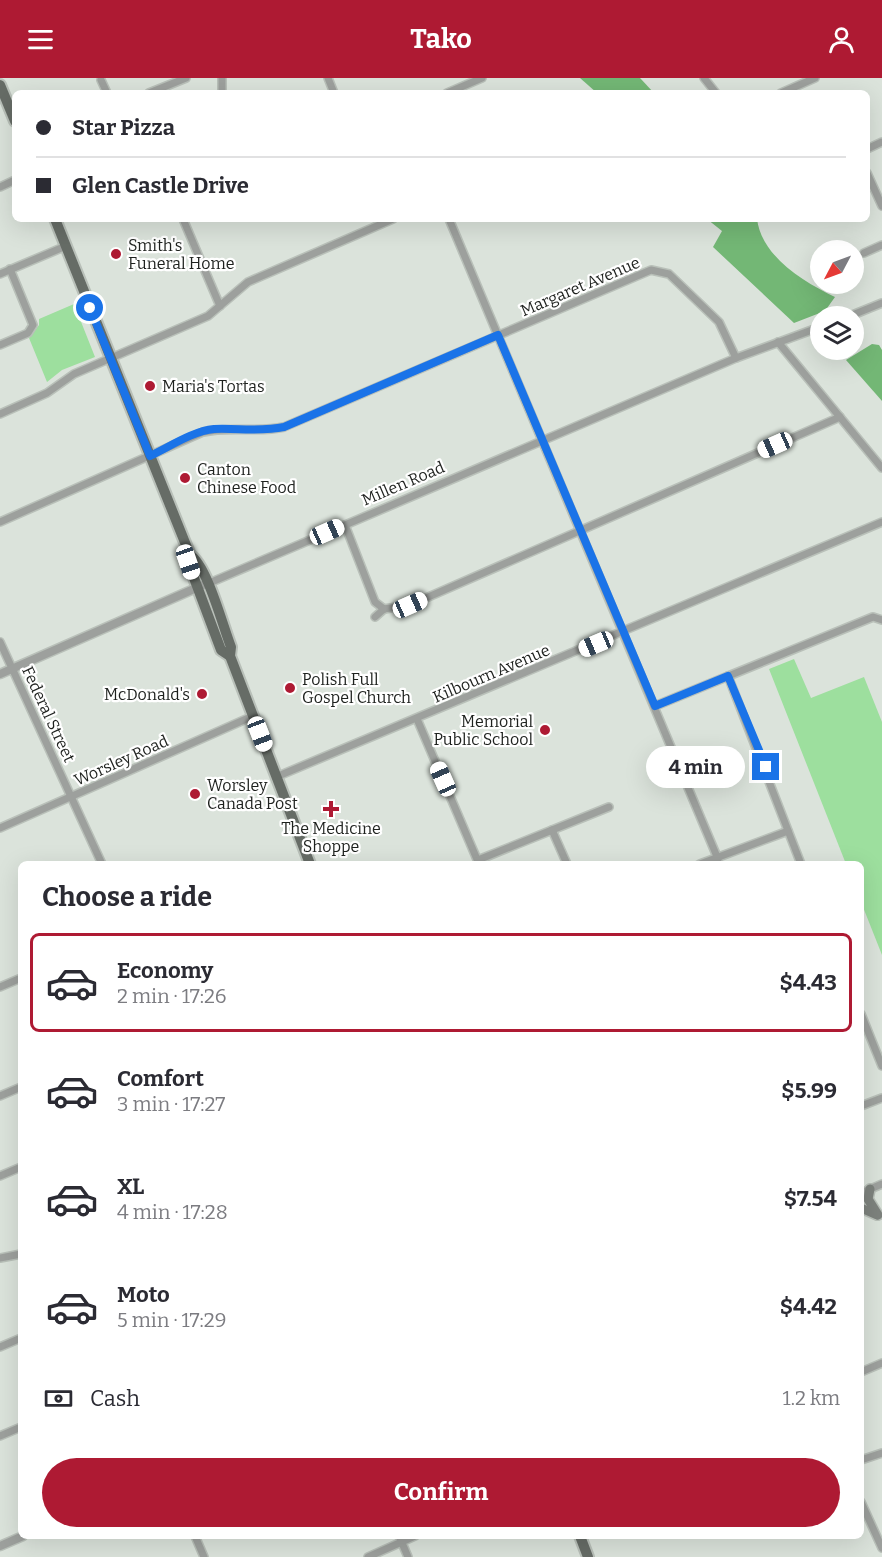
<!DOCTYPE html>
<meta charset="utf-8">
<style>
body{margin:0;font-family:Bitter,serif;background:#f7f7f7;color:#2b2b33;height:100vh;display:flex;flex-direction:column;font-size:22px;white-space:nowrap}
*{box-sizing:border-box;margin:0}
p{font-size:20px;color:#7c7c81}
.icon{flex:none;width:33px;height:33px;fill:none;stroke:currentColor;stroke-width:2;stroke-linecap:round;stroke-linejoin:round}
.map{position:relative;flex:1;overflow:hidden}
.details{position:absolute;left:18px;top:783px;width:846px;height:678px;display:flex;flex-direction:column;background:#fff;border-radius:9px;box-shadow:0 6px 24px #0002}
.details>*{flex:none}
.top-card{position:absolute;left:12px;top:12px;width:858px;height:132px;border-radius:9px;box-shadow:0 6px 24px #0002;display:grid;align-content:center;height:132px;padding:0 24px;background:#fff}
.needle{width:39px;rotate:229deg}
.fabs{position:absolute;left:810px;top:162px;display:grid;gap:12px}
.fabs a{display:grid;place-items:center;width:54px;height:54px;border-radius:50%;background:#fff;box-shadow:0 6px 24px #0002;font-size:30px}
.end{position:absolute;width:27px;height:27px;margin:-14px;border:8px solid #1a73e8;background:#fff;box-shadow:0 0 0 3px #fff}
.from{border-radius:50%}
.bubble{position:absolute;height:42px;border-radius:21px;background:#fff;box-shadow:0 6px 24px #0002;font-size:20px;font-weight:700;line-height:42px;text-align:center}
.car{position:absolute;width:18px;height:36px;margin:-18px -9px;border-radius:8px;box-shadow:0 0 4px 2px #0007;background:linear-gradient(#fff 24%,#345 0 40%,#fff 0 76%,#345 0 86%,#fff 0)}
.top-card b{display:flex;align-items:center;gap:21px;height:57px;font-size:22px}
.top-card b+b{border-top:2px solid #e1e1e2}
.top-card i{width:15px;height:15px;background:#2b2b33}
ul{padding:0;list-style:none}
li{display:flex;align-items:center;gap:18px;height:99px;margin:0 12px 9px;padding:0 12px;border:3px solid transparent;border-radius:9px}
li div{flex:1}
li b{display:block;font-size:22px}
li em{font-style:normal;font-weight:700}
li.selected{border-color:#ae1a33}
li>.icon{width:54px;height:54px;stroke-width:1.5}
h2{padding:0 24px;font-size:27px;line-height:72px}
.pay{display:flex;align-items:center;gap:15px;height:66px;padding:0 24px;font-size:22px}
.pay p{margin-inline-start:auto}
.primary-button{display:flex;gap:12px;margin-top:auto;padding:12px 24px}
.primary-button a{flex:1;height:69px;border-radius:36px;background:#ae1a33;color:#fff;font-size:24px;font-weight:700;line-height:69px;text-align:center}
header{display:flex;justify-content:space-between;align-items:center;height:78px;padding:0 24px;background:#ae1a33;color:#fff;font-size:27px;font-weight:700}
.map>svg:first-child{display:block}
</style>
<header><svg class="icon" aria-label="menu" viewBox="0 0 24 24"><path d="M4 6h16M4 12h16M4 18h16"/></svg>Tako<svg class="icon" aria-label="person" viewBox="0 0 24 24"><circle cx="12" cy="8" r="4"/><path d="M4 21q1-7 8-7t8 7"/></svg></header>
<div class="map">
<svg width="882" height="1479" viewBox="0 0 882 1479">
<rect width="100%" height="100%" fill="#dbe3db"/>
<!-- green -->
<g fill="#9ddf9e">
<polygon points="74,226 95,279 62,292 47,304 29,260 39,247 39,241"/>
<polygon points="794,581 811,620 864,599 882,644 882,877 861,824 861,786 846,786 769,591"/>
</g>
<!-- forest -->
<g fill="#73b775">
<polygon points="580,0 640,0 654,15 597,15"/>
<path d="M 707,141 L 757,141 C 762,179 804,204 835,219 L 825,233 L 794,245 L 713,169 L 722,153 Z"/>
<polygon points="872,266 879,267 882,272 882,323 846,282"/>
</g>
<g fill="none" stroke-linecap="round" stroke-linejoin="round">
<!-- minor casing -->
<g stroke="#b9c0b9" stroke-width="10">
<g id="minor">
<polyline points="328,0 334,15"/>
<polyline points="704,0 716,15"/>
<polyline points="101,2 107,15"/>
<polyline points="149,15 186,0"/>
<polyline points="222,15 222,0"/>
<polyline points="447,15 482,0"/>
<polyline points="781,15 815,0"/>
<polyline points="867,71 882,64"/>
<polyline points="867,95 882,128"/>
<polyline points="0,109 15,102"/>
<polyline points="183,141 220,228"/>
<polyline points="449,141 718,781"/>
<polyline points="864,175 882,167"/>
<polyline points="0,196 66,168"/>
<polyline points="850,238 882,225"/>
<polyline points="778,264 882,390"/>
<polyline points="0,267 28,255 33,247 10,191"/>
<polyline points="0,336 47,315 74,296 208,238 248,204 393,141"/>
<path d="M 0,444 L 203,354 C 230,348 257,355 284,349 L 651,192 L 669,196 L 719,244 L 736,280"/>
<polyline points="345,447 375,524 384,531"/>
<polyline points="207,506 736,280 820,249"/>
<polyline points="384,531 410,527 840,339"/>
<polyline points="375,539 384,531"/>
<polyline points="0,564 102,786"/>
<polyline points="728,598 801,786"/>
<polyline points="655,628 873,539 882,542"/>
<polyline points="417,641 479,786"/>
<polyline points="276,699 882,444"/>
<polyline points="0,750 253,638"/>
<polyline points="552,752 567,786"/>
<polyline points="478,782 609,729"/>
<polyline points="700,786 788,753"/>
<polyline points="0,909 21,900"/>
<polyline points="861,936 882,988"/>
<polyline points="0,1018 21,1009"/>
<polyline points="861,1028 882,1020"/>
<polyline points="0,1098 21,1089"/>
<polyline points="861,1115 882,1106"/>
<polyline points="0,1180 21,1176"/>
<polyline points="0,1269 21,1260"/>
<polyline points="861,1294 882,1285"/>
<polyline points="0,1358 21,1349"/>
<polyline points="861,1382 882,1375"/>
<polyline points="861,1424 882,1470"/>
<polyline points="195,1458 204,1479"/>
<polyline points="399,1458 408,1479"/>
<polyline points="368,1479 415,1458"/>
</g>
</g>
<!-- tertiary casing -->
<g stroke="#b9c0b9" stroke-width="11">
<g id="tertiary">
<polyline points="0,596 203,507"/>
<polyline points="0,1468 23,1458"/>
</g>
</g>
<!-- secondary casing -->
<g stroke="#b9c0b9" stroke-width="12">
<g id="secondary">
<polyline points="870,1111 868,1121 878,1137"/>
<polyline points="861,1130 877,1137"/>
</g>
</g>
<!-- primary casing -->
<g stroke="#b9c0b9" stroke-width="14">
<g id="primary">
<polyline points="0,7 15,43"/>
<polyline points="55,141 190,477 188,484 221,572 230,578"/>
<path d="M 190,477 C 207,487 223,549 231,569 L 230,578 L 310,786"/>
<polyline points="580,1458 588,1479"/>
</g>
</g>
<!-- minor -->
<use href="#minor" stroke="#9da09d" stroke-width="7"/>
<!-- tertiary -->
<use href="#tertiary" stroke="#9da09d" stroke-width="8"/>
<!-- secondary -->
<use href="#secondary" stroke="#7d827d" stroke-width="9"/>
<!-- primary -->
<use href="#primary" stroke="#666c66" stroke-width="10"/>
</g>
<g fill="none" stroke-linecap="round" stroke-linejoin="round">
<!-- route -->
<path stroke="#1a73e8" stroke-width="8" d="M 90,230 L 150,378 C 169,369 193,353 214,351 C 238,350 260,354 284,349 L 498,257 L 655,628 L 728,598 L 766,689"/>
</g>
<!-- markers -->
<g fill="#ae1a33" stroke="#fff" stroke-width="2">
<circle cx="116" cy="176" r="6"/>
<circle cx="150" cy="308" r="6"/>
<circle cx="185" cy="400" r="6"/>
<circle cx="290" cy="610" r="6"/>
<circle cx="202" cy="616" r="6"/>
<circle cx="545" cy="652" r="6"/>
<circle cx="195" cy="716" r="6"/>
<path d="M328 722h6v6h6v6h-6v6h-6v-6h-6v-6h6z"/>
</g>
<g text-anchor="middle" stroke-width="4.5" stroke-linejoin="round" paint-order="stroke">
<!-- poi labels -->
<g font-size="16" fill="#1e211e" stroke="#fff" text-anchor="start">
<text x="128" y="173">Smith's<tspan x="128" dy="18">Funeral Home</tspan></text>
<text x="162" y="314">Maria's Tortas</text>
<text x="197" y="397">Canton<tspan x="197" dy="18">Chinese Food</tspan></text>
<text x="302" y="607">Polish Full<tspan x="302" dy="18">Gospel Church</tspan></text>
<text x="190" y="622" text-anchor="end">McDonald's</text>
<text x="533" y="649" text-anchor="end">Memorial<tspan x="533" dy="18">Public School</tspan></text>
<text x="207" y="713">Worsley<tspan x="207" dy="18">Canada Post</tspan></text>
<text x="331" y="756" text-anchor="middle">The Medicine<tspan x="331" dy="18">Shoppe</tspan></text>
</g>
<!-- street labels -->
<g font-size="16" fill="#1e211e" stroke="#fff">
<text transform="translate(580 208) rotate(-23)" y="6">Margaret Avenue</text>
<text transform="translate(403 405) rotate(-23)" y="6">Millen Road</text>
<text transform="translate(491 595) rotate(-23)" y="6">Kilbourn Avenue</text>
<text transform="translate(49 636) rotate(65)" y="6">Federal Street</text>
<text transform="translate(121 682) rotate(-24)" y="6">Worsley Road</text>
</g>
</g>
</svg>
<div class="fabs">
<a><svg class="needle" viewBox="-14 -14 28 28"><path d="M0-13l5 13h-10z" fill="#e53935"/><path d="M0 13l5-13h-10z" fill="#7c7c81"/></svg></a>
<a><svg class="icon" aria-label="layers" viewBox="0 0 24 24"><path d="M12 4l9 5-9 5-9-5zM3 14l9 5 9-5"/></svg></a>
</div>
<i class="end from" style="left:90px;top:230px"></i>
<i class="end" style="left:766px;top:689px"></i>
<div class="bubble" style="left:646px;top:668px;width:99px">4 min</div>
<i class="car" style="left:775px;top:367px;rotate:246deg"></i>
<i class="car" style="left:327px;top:454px;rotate:66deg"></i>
<i class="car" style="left:188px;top:484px;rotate:161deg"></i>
<i class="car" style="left:410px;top:527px;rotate:66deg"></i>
<i class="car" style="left:596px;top:566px;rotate:247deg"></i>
<i class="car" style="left:260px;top:656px;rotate:159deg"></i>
<i class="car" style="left:443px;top:701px;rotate:336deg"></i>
<div class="top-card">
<b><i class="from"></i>Star Pizza</b>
<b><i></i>Glen Castle Drive</b>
</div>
<section class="details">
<h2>Choose a ride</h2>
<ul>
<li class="selected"><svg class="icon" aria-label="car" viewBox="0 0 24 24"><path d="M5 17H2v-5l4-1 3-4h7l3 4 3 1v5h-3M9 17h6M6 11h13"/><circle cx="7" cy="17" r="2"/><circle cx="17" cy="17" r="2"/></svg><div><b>Economy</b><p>2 min · 17:26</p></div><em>$4.43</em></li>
<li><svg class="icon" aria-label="car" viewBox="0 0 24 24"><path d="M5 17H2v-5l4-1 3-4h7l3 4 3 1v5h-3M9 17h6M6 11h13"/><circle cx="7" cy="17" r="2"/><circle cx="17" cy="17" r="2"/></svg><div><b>Comfort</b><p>3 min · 17:27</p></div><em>$5.99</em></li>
<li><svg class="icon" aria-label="car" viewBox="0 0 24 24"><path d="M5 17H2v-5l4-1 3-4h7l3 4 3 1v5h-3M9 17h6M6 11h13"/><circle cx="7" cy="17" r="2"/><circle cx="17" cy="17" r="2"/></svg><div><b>XL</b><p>4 min · 17:28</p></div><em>$7.54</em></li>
<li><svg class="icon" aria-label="car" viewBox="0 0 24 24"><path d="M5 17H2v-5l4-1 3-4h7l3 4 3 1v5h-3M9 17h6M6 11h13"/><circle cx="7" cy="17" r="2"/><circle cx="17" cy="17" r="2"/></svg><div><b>Moto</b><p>5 min · 17:29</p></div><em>$4.42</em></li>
</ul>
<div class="pay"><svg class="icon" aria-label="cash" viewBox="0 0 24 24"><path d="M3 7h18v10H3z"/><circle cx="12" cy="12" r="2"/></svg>Cash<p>1.2 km</p></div>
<div class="primary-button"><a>Confirm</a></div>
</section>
</div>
